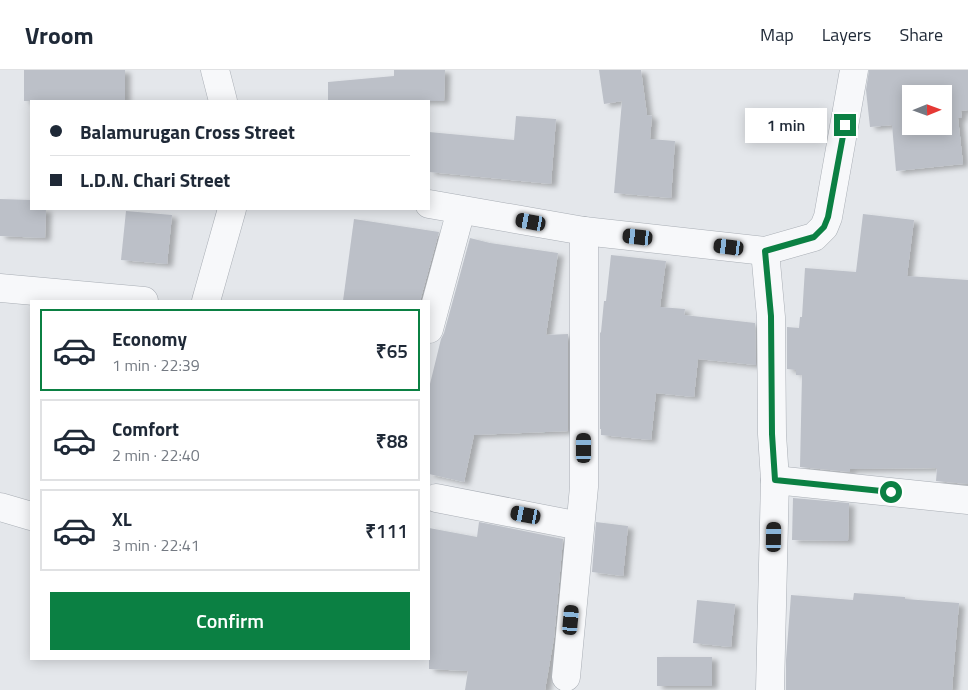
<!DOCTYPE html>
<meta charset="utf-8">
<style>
body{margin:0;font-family:"Titillium Web",sans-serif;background:#f2f2f3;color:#1f2937;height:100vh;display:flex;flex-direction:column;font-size:19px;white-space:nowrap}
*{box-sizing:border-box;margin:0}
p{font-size:16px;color:#747a83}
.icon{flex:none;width:28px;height:28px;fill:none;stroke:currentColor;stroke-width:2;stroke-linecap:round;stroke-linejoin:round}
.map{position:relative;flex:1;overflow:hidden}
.sheet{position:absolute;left:30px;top:230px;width:400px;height:360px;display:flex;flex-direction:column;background:#fff;border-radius:0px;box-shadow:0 2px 12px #0003}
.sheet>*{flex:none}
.top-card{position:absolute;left:30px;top:30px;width:400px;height:110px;border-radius:0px;box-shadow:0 2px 12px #0003;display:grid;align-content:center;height:110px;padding:0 20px;background:#fff}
.needle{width:32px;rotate:89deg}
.fabs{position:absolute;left:902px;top:15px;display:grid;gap:10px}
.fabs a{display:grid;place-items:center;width:50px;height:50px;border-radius:0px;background:#fff;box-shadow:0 2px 12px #0003;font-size:25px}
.end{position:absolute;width:22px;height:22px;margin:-11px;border:6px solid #0b8043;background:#fff;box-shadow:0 0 0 2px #fff}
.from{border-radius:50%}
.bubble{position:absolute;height:35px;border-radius:0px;background:#fff;box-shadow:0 2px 12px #0003;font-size:16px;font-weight:600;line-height:35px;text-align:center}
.car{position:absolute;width:15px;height:30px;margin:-15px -8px;border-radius:6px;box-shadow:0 0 4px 1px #0007;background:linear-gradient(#222 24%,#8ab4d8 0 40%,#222 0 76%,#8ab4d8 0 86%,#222 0)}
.top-card b{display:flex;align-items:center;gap:18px;height:48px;font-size:19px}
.top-card b+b{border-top:1px solid #e0e1e3}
.top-card i{width:12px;height:12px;background:#1f2937}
ul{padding:9px 0 0;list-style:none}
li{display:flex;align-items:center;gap:15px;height:82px;margin:0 10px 8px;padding:0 10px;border:2px solid #e0e1e3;border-radius:0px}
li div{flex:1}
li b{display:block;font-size:19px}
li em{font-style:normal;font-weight:600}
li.active{border-color:#0b8043}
li>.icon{width:45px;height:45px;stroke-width:1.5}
.button{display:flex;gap:10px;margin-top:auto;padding:10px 20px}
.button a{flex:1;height:58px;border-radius:0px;background:#0b8043;color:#fff;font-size:20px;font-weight:600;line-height:58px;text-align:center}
header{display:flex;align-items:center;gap:30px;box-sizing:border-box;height:70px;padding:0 25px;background:#fff;border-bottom:1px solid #e0e1e3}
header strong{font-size:24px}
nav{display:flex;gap:28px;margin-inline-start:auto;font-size:18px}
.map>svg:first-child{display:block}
</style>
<header>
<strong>Vroom</strong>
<nav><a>Map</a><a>Layers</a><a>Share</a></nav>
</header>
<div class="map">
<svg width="968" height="620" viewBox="0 0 968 620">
<defs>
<filter id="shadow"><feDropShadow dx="5.5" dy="3" stdDeviation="2.5" flood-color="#0004"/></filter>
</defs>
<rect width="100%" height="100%" fill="#e4e7eb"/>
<!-- building -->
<g fill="#bcc0c8" fill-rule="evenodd" filter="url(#shadow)">
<polygon points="24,0 125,0 125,31 78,31 78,30 24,31"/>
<polygon points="394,0 445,0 444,31 328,31 328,12 394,6"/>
<polygon points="599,0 641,0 647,45 652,46 650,69 675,71 671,128 614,123 622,31 604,34"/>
<path d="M 869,0 L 968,0 L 968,40 L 961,41 L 962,48 L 958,48 L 963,94 L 896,101 L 892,55 L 870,57 L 866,20 ZM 911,24 L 944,24 L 944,56 L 911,56 Z"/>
<polygon points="516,46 556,49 551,114 429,102 429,62 514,70"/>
<polygon points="0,129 31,130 31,139 46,139 45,168 0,166"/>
<polygon points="126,141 172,145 167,194 121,190"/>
<polygon points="863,144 914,150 907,206 968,210 968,414 936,411 937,398 850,399 850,402 800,397 802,305 796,305 796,300 787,299 787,257 799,258 800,247 802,247 805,198 856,202"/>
<polygon points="354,149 439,162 420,231 343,231"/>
<polygon points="470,168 490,173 558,183 546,265 568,264 568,361 474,365 464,412 429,404 429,318 441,269 444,263"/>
<polygon points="611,185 666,191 660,237 685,239 684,245 755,253 756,295 698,289 694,327 656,323 651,370 601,365 601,359 600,359 600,263 601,262 604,231 606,231"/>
<polygon points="793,428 849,433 848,471 792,470"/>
<polygon points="479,452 563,469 554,568 545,620 465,620 468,601 429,599 429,458 477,467"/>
<polygon points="596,452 628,456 623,506 592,502"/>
<polygon points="854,523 905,527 905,529 959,533 952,620 786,620 786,590 791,525 853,530"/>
<polygon points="697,530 735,534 731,577 693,573"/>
<rect x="657" y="587" width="55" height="29"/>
</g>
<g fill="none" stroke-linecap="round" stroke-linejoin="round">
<!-- minor casing -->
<g stroke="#a9aeb5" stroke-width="29">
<g id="minor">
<polyline points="215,0 223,31"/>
<polyline points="429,134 584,161 765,181 814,167 824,157 828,147 854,0"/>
<polyline points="765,181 771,247 772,364 775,410 770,620"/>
<polyline points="0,218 144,231"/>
<polyline points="206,231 232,139"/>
<polyline points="429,259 461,140"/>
<polyline points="775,410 968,430"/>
<polyline points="436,428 580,456"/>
<polyline points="0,437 31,446"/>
<polyline points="566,607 584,417 584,161"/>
</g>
</g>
<!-- minor -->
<use href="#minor" stroke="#f7f8fa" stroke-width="28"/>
</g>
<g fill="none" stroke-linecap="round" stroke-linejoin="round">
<!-- route -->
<polyline stroke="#0b8043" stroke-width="6" points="845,55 828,147 824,157 814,167 765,181 771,246 772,364 775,410 891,422"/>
</g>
</svg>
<div class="fabs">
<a><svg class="needle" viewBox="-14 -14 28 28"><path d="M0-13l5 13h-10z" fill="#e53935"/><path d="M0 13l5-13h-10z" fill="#747a83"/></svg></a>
</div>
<i class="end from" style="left:891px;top:422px"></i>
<i class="end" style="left:845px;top:55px"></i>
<div class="bubble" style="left:745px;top:38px;width:82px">1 min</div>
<i class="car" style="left:531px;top:152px;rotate:280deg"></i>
<i class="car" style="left:638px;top:167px;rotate:276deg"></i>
<i class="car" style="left:729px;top:177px;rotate:277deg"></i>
<i class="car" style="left:584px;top:378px;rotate:0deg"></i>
<i class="car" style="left:526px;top:445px;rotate:281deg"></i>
<i class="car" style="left:774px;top:467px;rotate:1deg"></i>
<i class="car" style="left:571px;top:550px;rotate:5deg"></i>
<div class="top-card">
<b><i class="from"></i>Balamurugan Cross Street</b>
<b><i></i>L.D.N. Chari Street</b>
</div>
<section class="sheet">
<ul>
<li class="active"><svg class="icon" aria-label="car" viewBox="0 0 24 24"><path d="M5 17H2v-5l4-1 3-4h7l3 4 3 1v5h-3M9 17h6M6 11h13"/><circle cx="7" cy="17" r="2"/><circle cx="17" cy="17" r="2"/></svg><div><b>Economy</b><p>1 min · 22:39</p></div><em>₹65</em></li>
<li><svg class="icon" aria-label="car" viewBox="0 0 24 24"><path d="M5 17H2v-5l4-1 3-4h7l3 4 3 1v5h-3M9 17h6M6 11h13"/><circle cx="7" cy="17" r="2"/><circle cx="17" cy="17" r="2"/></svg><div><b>Comfort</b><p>2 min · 22:40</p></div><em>₹88</em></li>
<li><svg class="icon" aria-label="car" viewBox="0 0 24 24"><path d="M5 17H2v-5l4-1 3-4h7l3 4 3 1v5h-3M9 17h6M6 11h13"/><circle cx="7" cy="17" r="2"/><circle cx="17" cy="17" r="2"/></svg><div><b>XL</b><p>3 min · 22:41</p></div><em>₹111</em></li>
</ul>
<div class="button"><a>Confirm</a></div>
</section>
</div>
